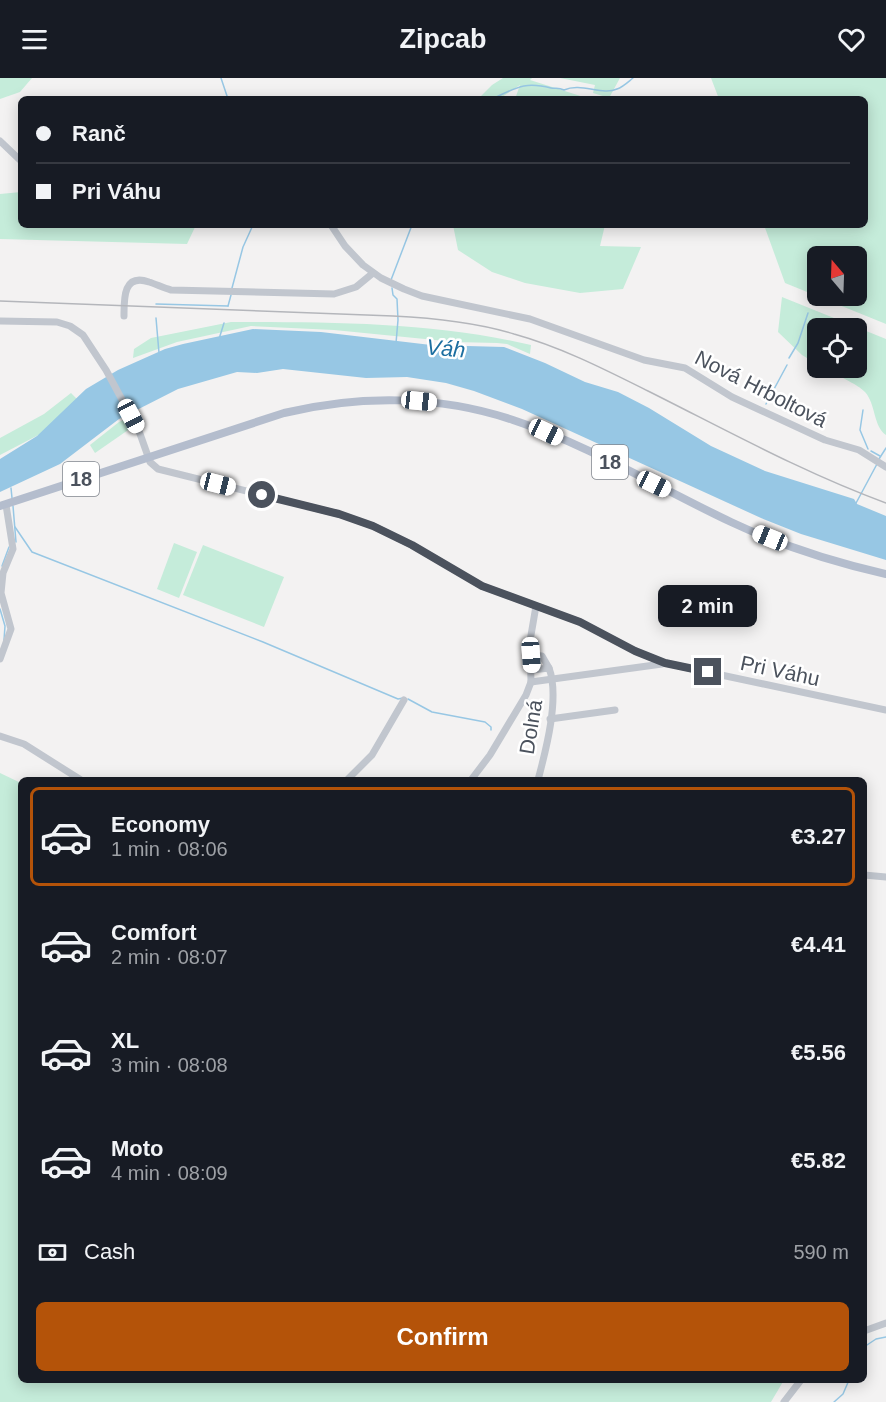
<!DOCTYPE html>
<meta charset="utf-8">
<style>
body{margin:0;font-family:Arial,sans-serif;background:#20242c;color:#f1f3f6;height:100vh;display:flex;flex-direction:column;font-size:22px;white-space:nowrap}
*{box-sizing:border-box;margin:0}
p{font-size:20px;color:#9ea1a6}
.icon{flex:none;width:33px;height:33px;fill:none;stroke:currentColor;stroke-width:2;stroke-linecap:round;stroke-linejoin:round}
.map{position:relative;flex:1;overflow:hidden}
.panel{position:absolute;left:18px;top:699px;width:849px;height:606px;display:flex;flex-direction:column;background:#171b24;border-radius:9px;box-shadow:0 3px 15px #0003}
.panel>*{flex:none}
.guide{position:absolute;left:18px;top:18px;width:850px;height:132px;border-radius:9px;box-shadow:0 3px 15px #0003;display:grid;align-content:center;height:132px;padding:0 18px;background:#171b24}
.needle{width:39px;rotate:341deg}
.tools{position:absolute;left:807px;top:168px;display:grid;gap:12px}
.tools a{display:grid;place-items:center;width:60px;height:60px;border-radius:9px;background:#171b24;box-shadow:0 3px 15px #0003;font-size:30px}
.end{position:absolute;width:27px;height:27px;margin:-14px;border:8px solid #4b525d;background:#fff;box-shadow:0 0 0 3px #fff}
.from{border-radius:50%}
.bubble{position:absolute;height:42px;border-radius:9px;background:#171b24;box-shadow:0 3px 15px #0003;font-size:20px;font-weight:700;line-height:42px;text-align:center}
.car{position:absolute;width:18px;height:36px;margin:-18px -9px;border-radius:8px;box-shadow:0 0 4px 2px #0007;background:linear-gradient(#fff 24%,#345 0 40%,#fff 0 76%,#345 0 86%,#fff 0)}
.guide b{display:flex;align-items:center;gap:21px;height:57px;font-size:22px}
.guide b+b{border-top:2px solid #363941}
.guide i{width:15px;height:15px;background:#f1f3f6}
ul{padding:10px 0 0;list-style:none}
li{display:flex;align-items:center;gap:18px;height:99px;margin:0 12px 9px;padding:0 6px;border:3px solid transparent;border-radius:9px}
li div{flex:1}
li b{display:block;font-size:22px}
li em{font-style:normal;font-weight:700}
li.current{border-color:#b45309}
li>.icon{width:54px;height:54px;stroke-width:1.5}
.pay{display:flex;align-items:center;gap:15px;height:66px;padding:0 18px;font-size:22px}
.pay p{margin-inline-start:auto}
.cta{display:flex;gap:12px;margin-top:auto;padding:12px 18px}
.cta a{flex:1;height:69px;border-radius:9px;background:#b45309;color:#fff;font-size:24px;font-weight:700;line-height:69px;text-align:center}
header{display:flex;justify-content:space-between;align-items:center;height:78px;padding:0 18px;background:#171b24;font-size:27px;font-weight:700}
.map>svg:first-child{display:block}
</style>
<header><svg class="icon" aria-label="menu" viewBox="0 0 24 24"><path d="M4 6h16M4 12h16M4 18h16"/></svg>Zipcab<svg class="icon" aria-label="heart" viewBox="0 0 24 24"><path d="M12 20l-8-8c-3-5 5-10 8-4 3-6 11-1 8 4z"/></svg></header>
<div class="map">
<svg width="886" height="1324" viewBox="0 0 886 1324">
<rect width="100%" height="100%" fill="#f3f2f2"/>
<!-- green -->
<g fill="#c5ecda" fill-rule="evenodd">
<polygon points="0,0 32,0 20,14 0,21"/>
<polygon points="503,0 532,0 530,2 590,21 515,21 520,7 499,21 478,21 492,7"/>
<polygon points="560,0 620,0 609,20 593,15 595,7"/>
<path d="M 711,0 L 886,0 L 886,246 L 785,205 L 764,147 L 866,147 L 866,21 L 719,21 ZM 818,178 L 856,178 L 856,218 L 818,218 Z"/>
<polygon points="21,114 21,147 196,147 187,166 0,161 0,116"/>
<polygon points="453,147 605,147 600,168 641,169 623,211 580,215 525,205 492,194 458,172"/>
<path d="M 782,219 L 886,261 L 886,357 C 873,348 876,326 865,314 C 859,307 833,295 823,290 L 856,290 L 856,250 L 818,250 L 817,286 L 802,277 L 778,254 Z"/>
<path d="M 231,244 C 331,244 434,244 531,267 L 530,276 L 507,266 L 497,265 L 455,264 L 334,252 L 251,248 L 177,264 L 133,280 L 134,271 L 151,260 Z"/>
<polygon points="71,315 77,321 48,352 0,377 0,360 44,336"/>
<polygon points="126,341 131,350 95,375 90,367 119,344"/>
<polygon points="174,465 197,474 179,520 157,511"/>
<polygon points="203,467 284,499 264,549 183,517"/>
<polygon points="0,695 21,705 21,1302 784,1302 771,1324 0,1324"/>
</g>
<!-- water -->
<polygon fill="#97c7e4" points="253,251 321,254 431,267 504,269 545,285 585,304 618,314 649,330 711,368 765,393 854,421 857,426 886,438 886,482 801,456 761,440 522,331 474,313 446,305 407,299 366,300 283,291 257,295 237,294 178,311 119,341 60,386 0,414 0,381 37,358 86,311 118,292 165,271 183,266"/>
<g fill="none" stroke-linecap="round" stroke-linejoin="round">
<!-- stream -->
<g stroke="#97c7e4" stroke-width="1.5">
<polyline points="221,0 228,21"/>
<path d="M 492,21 C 516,10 524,3 551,10 C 555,11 558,9 564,12 C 581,4 602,18 617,11 C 623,9 628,4 633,0"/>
<polyline points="391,202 412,147"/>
<polyline points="232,210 243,169 253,147"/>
<polyline points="392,210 393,217 397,221 398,242 396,265"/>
<polyline points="156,226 228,228"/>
<polyline points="228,228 231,217"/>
<polyline points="156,240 159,275"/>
<polyline points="219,261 224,245"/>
<polyline points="789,280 798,265 808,235"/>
<polyline points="766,326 787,287"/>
<polyline points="863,332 860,352 868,371"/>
<polyline points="871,373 880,378"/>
<polyline points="879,381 886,370"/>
<polyline points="11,410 12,420"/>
<polyline points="855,427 877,386"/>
<polyline points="13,428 16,464"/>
<polyline points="15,449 32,474 263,564 398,621 403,620"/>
<polyline points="2,488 9,469"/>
<polyline points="0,531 5,548 4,562"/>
<polyline points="408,621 432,634 485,644 491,649 491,652"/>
<polyline points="864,1269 876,1261 886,1259"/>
<polyline points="834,1324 843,1316 849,1302"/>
</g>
<!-- minor -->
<g stroke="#c1c6ce" stroke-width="7">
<polyline points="0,63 21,83"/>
<polyline points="331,147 345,168 363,187 381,200 404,211 422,218 530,241 644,282 685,290 732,319 825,362 859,372 886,389"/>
<path d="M 124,238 C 124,221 123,195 149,204 C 156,206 163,210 171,212 L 334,216 L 356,209 L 373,195"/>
<polyline points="0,243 57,244 70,248 83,257 106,292 139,353 150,384 158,391 339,436 373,448 412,467 482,508 580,544 635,573 665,585 886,632"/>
<polyline points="531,577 542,578 549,590"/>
<polyline points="0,581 11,551 1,515 3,495 13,471 6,427"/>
<path d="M 532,592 L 549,590 C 560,619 546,672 538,702"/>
<polyline points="531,604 662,586"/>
<polyline points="550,641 615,632"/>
<polyline points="0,658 24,666 81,702"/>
<polyline points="347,702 372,677 404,622"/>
<polyline points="471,702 490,677 526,617 531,604 530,563 536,528"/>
<polyline points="864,797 886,799"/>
<polyline points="864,1253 886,1245"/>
<polyline points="784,1324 801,1302"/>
</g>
<!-- major -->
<path stroke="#b4bdcd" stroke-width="8" d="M 0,428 L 284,335 C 359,317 439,317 513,342 C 589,367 659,410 731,444 C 780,467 833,484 886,496"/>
<!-- rail -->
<path stroke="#b4b6bb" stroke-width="1.5" d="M 0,223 L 393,238 C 434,240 475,244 514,256 C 561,269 604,291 648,313 C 726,352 804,395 886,425"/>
</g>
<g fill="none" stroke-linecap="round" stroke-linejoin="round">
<!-- route -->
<polyline stroke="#4b525d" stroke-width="8" points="262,417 339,436 373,448 412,467 482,508 580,544 635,573 665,585 708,594"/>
</g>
<g text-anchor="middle" stroke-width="5" stroke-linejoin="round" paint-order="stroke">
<!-- shield labels -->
<g fill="#fff" stroke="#81868e" stroke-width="1.5">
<rect x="592" y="367" width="36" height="34" rx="4.5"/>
<rect x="63" y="384" width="36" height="34" rx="4.5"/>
</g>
<g font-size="20" font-weight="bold" fill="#4b525d">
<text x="610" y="391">18</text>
<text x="81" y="408">18</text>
</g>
<!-- street labels -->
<g font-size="21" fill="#4b525d" stroke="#fff">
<text transform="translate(761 311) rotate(27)" y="7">Nová Hrboltová</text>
<text transform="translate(780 593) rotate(12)" y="7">Pri Váhu</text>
<text transform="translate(531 649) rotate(-81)" y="7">Dolná</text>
</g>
<!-- water labels -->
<g font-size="22" font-style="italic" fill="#1c6ea0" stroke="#fff">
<text transform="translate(446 270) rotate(5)" y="8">Váh</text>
</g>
</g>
</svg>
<div class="tools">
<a><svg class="needle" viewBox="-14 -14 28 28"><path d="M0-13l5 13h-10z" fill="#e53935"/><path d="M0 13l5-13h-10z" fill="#9ea1a6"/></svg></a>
<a><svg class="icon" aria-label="locate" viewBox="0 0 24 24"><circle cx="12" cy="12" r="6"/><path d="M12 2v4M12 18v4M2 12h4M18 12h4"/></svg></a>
</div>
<i class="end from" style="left:262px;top:417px"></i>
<i class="end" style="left:708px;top:594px"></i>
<div class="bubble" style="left:658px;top:507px;width:99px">2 min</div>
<i class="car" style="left:419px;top:323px;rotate:96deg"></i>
<i class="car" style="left:131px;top:338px;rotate:152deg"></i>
<i class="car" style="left:546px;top:354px;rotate:115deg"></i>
<i class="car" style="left:218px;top:406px;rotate:104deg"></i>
<i class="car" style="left:654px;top:406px;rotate:116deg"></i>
<i class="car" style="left:770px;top:460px;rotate:292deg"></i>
<i class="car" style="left:531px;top:577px;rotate:176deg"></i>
<div class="guide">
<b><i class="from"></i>Ranč</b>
<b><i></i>Pri Váhu</b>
</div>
<section class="panel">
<ul>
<li class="current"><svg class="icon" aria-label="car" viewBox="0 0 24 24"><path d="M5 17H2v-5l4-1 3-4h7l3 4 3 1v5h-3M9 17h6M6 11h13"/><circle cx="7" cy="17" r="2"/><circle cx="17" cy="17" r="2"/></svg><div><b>Economy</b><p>1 min · 08:06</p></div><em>€3.27</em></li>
<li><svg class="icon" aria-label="car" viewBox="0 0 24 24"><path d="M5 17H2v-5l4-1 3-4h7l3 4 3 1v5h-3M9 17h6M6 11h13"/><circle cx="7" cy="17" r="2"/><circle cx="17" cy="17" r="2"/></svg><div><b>Comfort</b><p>2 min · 08:07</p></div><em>€4.41</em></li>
<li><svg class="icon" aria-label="car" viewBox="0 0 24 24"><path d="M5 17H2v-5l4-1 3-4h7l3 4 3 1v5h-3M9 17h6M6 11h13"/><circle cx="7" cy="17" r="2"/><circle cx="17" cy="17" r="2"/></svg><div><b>XL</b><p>3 min · 08:08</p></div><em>€5.56</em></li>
<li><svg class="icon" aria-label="car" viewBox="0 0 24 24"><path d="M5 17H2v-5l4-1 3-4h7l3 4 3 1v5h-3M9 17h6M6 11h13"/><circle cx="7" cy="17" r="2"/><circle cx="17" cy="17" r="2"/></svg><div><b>Moto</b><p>4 min · 08:09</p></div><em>€5.82</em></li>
</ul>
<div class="pay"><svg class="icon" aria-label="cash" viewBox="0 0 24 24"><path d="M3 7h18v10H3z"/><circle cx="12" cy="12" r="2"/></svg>Cash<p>590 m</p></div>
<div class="cta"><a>Confirm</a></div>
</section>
</div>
